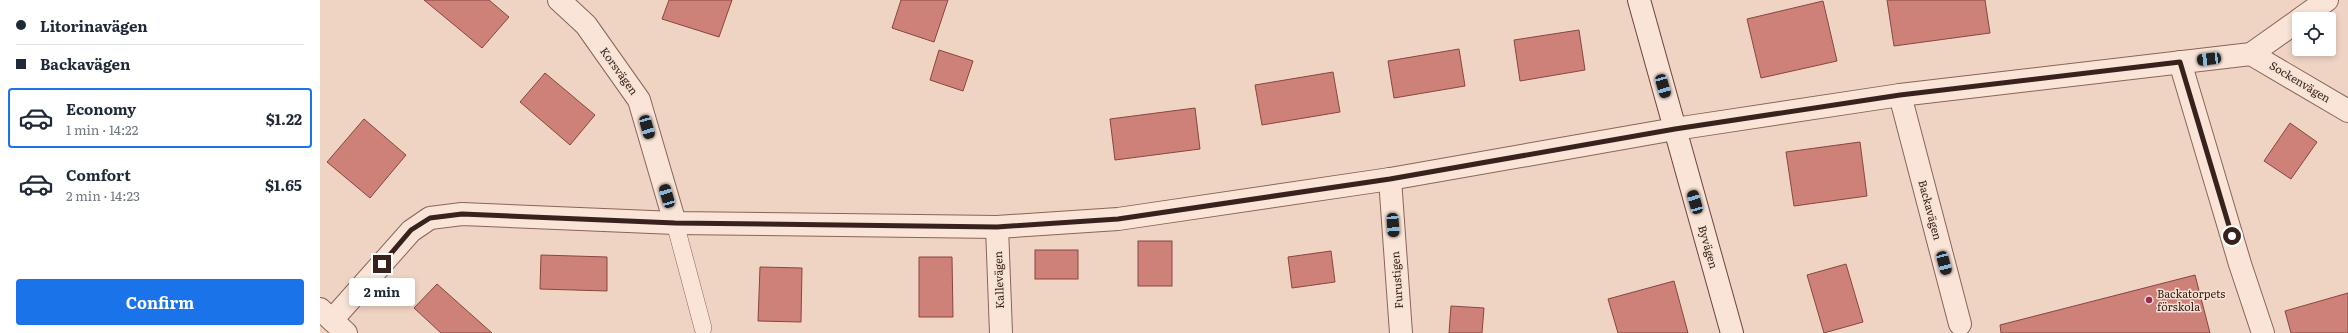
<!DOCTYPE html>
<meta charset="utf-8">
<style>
body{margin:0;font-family:Literata,serif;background:#f2f2f3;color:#1f2937;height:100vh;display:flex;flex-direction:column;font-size:15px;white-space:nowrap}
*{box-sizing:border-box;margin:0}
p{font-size:13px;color:#747a83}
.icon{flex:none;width:22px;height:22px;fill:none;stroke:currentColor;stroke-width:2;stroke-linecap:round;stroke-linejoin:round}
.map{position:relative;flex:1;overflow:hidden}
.side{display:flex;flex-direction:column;background:#fff;width:320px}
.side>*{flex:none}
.top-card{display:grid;align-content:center;height:88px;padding:0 16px;background:#fff}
.tools{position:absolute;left:1972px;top:12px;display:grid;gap:8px}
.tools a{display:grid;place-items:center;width:44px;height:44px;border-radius:4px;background:#fff;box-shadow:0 2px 6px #0003;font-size:20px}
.end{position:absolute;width:18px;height:18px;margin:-9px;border:5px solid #39221e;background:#fff;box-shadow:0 0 0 2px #fff}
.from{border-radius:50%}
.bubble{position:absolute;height:28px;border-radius:4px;background:#fff;box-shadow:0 2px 6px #0003;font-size:13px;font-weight:700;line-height:28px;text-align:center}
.car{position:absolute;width:12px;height:24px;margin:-12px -6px;border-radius:5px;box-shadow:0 0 3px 1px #0007;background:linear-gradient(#222 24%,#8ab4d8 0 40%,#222 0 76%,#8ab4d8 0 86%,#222 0)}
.top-card b{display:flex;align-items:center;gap:14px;height:38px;font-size:15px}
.top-card b+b{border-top:1px solid #e0e1e3}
.top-card i{width:10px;height:10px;background:#1f2937}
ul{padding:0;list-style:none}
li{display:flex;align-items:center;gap:12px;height:60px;margin:0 8px 6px;padding:0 8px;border:2px solid transparent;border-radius:4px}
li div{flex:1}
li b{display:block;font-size:15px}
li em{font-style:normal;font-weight:700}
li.active{border-color:#1a73e8}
li>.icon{width:36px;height:36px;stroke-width:1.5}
.button{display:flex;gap:8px;margin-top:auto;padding:8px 16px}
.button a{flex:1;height:46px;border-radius:4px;background:#1a73e8;color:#fff;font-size:16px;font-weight:700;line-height:46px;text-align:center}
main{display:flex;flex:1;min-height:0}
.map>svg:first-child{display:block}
</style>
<main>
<section class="side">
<div class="top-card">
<b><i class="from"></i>Litorinavägen</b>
<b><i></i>Backavägen</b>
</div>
<ul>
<li class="active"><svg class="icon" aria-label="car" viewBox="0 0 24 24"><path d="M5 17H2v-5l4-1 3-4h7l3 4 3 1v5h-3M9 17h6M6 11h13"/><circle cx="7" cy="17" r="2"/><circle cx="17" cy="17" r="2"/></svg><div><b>Economy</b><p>1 min · 14:22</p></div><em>$1.22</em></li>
<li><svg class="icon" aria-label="car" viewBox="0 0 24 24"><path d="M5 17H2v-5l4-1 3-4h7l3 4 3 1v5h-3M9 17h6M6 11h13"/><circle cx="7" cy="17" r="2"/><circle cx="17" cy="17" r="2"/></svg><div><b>Comfort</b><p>2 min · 14:23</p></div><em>$1.65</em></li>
</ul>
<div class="button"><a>Confirm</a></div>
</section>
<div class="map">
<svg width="2028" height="333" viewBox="0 0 2028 333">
<rect width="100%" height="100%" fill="#efd4c4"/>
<!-- building -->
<g fill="#cd8179" stroke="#894540">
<polygon points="104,0 169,0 189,17 162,48"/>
<polygon points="349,0 412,0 399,37 342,19"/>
<polygon points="581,0 628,0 614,42 572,28"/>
<polygon points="1567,0 1665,0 1670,33 1574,46"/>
<polygon points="1503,1 1517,61 1441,78 1427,19"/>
<polygon points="1259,30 1265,70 1200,81 1194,40"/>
<polygon points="1139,49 1145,86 1074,98 1068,61"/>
<polygon points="619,50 653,61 643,91 610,80"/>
<polygon points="1013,72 1020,112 942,125 935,85"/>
<polygon points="225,73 275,115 250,145 200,102"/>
<polygon points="875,108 880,149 795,160 790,119"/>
<polygon points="44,119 86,155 50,198 7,162"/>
<polygon points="1970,123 1997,142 1971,179 1944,161"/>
<polygon points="1540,142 1547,196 1474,206 1466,152"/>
<rect x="818" y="241" width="34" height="45"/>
<rect x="715" y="250" width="43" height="29"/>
<polygon points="1011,251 1015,282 972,288 968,257"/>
<polygon points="221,255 287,257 287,291 220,289"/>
<polygon points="599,257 632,257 633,317 599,317"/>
<polygon points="1526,264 1543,322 1504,333 1487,275"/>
<polygon points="440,267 482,268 481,322 438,321"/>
<polygon points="1875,275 1890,333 1681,333 1680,325"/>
<polygon points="1354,281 1368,333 1298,333 1288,299"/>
<polygon points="117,284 172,333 121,333 94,308"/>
<polygon points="2028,293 2028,333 1971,333 1965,311"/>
<polygon points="1131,306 1164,308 1162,333 1129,333"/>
</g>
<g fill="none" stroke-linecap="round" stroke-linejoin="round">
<!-- lane casing -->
<g stroke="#89645a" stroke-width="18">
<polyline id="lane" points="355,223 383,328"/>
</g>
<!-- street casing -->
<g stroke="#89645a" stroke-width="24">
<g id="street">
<polyline points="239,0 266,25 319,100 355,223"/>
<polyline points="1980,19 2007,0"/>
<polyline points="1931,54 2028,111"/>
<polyline points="1860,62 1920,264 1943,333"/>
<polyline points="1580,95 1640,324"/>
<polyline points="1070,179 1081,333"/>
<polyline points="677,227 681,333"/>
<polyline points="0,309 26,333"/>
<polyline points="12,320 91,231 110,218 142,214 355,223 677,227 798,219 1070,179 1355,129 1580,95 1931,54 1979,20"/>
</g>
</g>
<!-- secondary casing -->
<g stroke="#6b453d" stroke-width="24">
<polyline id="secondary" points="1319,0 1412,333"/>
</g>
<!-- lane -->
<use href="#lane" stroke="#f9e4d7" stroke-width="17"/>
<!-- street -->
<use href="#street" stroke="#f9e4d7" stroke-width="22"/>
<!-- secondary -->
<use href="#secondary" stroke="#f9e4d7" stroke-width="22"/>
</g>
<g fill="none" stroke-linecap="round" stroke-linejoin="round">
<!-- route -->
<polyline stroke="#39221e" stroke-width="5" points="62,264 91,230 110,218 142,214 355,223 677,227 798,219 1070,179 1355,129 1580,95 1860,62 1912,236"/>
</g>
<!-- markers -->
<circle fill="#99294f" stroke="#f6e1d3" stroke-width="1.5" cx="1829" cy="300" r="4"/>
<g text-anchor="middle" stroke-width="3" stroke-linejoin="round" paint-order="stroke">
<!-- street labels -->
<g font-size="11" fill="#39221e" stroke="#f6e1d3">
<text transform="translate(299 71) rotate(54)" y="4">Korsvägen</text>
<text transform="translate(1980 82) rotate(31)" y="4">Sockenvägen</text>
<text transform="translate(1610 210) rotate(75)" y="4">Backavägen</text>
<text transform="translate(1388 247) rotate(74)" y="4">Byvägen</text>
<text transform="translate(679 280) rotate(-92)" y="4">Kallevägen</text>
<text transform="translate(1077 280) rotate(-94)" y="4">Furustigen</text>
</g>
<!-- poi labels -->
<g font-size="11" fill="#39221e" stroke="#f6e1d3" text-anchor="start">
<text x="1837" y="298">Backatorpets<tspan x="1837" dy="13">förskola</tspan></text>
</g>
</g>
</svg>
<div class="tools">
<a><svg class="icon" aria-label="locate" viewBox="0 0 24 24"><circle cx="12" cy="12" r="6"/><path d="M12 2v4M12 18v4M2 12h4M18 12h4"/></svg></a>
</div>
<i class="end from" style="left:1912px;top:236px"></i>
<i class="end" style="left:62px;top:264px"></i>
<div class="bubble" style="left:29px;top:278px;width:66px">2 min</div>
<i class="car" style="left:1889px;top:59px;rotate:263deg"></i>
<i class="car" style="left:1343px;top:86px;rotate:164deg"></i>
<i class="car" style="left:327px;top:127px;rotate:164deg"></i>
<i class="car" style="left:347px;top:196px;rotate:344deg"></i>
<i class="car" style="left:1375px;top:202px;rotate:344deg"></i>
<i class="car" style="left:1073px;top:225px;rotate:176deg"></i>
<i class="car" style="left:1624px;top:263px;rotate:165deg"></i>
</div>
</main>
